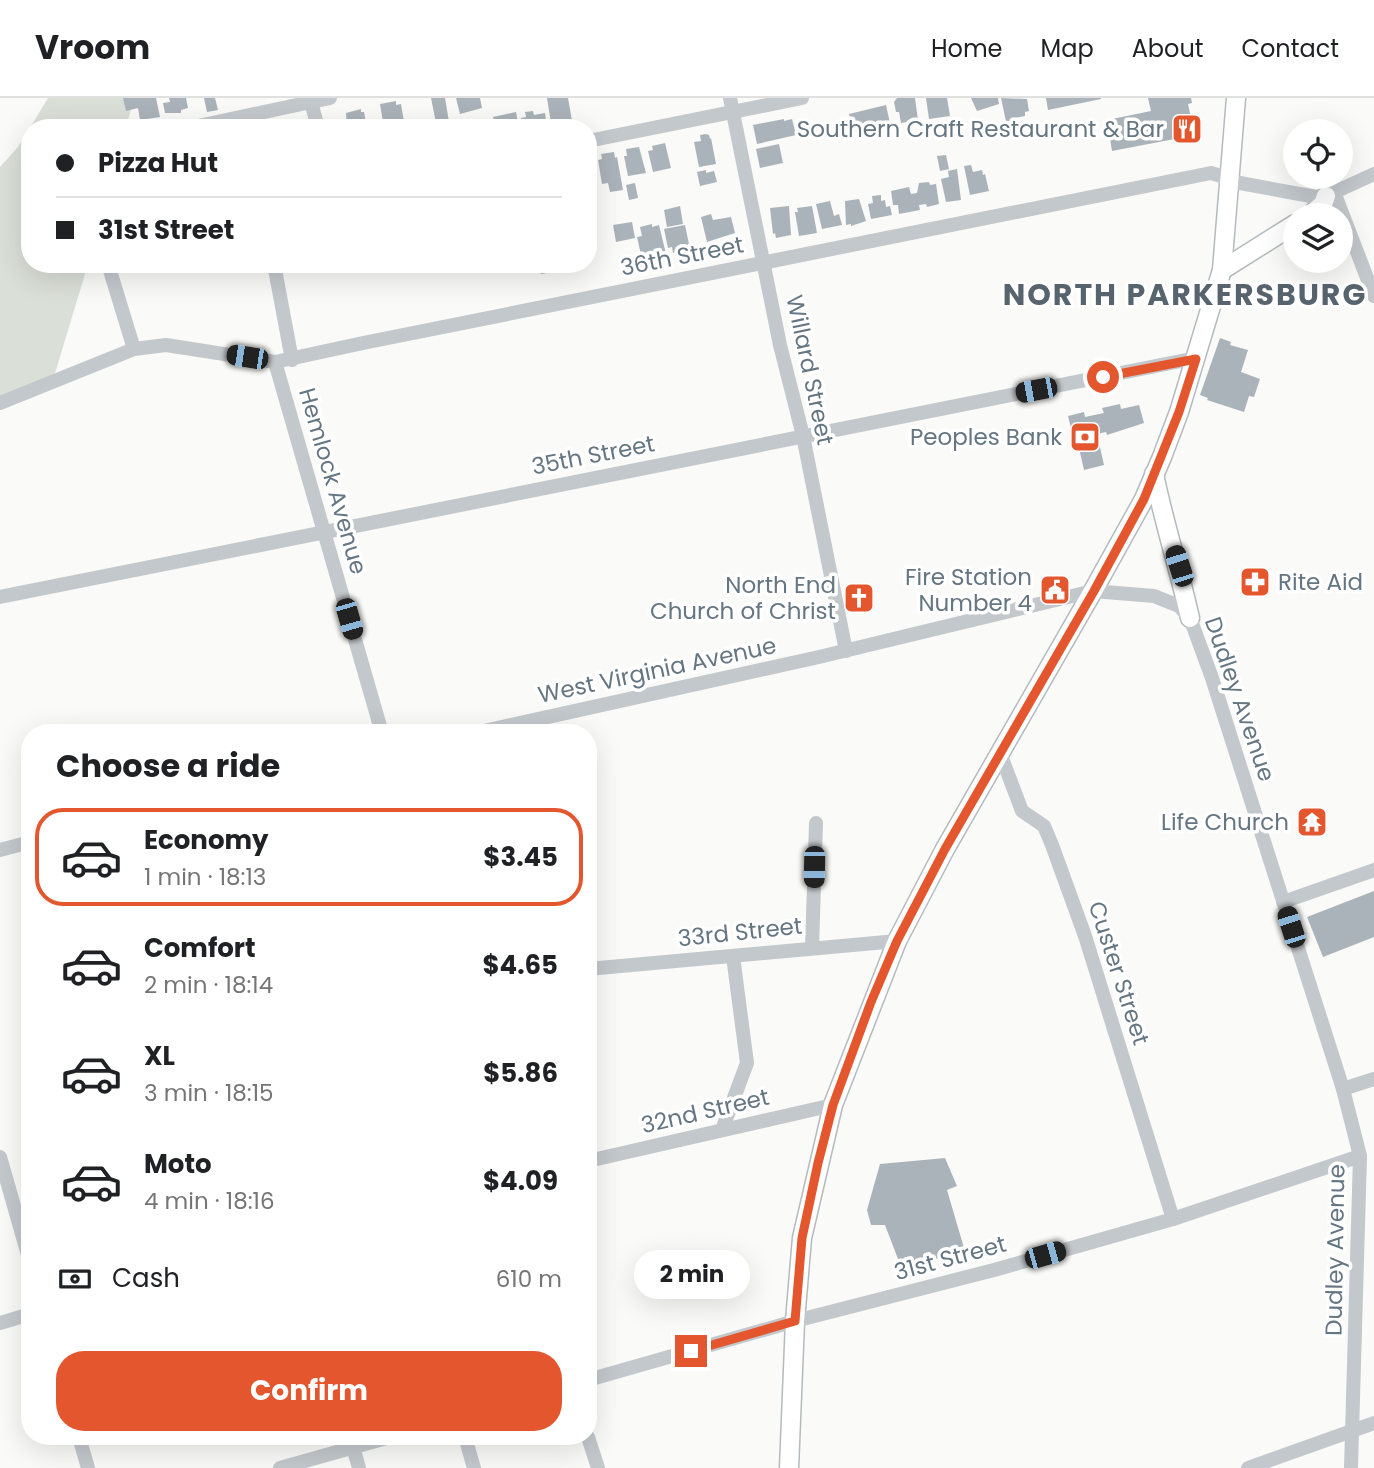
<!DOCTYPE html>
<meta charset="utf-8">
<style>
body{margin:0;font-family:Poppins,sans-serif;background:#f2f2f2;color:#202124;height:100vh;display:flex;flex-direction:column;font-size:26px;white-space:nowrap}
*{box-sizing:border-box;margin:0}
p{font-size:23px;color:#757577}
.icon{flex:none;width:38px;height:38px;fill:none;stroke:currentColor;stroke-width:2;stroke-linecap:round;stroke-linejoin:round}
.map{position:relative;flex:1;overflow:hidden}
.panel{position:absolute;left:21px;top:626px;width:576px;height:721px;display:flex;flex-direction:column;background:#fff;border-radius:28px;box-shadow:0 7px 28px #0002}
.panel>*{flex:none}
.guide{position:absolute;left:21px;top:21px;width:576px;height:154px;border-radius:28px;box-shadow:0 7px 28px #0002;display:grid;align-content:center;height:154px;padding:0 35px;background:#fff}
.buttons{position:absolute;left:1283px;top:21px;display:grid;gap:14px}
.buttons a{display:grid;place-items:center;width:70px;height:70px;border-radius:50%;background:#fff;box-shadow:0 7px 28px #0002;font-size:35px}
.end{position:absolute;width:32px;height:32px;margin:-16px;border:9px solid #e4572e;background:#fff;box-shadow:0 0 0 4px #fff}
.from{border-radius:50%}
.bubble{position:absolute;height:49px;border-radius:24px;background:#fff;box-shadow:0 7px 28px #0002;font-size:23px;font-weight:700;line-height:49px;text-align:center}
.car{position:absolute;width:21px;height:42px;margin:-21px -10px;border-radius:9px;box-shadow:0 0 5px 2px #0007;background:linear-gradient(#222 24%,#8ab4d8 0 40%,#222 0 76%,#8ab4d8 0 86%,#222 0)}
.guide b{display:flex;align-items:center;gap:24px;height:66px;font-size:26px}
.guide b+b{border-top:2px solid #e0e0e0}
.guide i{width:18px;height:18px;background:#202124}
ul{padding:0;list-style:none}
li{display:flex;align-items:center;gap:21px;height:98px;margin:0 14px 10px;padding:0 21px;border:4px solid transparent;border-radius:28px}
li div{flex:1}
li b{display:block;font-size:26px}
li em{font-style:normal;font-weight:700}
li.on{border-color:#e4572e}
li>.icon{width:63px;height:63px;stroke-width:1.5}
h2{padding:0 35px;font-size:32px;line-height:84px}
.pay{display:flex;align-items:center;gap:18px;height:77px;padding:0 35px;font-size:26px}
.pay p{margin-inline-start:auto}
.cta{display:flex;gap:14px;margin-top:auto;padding:14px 35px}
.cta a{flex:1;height:80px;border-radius:28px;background:#e4572e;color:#fff;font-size:28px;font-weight:700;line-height:80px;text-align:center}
header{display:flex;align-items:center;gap:42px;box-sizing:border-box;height:98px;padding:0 35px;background:#fff;border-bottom:2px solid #e0e0e0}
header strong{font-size:33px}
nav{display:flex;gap:38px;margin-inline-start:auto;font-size:24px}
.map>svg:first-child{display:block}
</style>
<header>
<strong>Vroom</strong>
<nav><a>Home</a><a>Map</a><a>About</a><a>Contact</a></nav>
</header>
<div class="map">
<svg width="1374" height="1370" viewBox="0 0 1374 1370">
<rect width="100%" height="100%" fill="#fafaf8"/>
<!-- green -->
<g fill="#dadfd7">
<polygon points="48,0 134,0 126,30 30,30"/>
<polygon points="30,30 30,166 88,166 53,282 0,305 0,69 18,49"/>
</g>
<!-- building -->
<g fill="#aab3b9">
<polygon points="123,0 156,0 160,19 140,22 138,10 126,13"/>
<polygon points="169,0 186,0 188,10 181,12 181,15 165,15 163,5 170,4"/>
<polygon points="204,0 215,0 218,12 207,14"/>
<polygon points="431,0 445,0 450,30 437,30"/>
<polygon points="456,0 480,0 482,10 460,16"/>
<polygon points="547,0 568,0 572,23 556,28 556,24 551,25"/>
<polygon points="897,0 915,0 918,22 901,25 899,14 896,14 894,4"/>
<polygon points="926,0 947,0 950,18 929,21"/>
<polygon points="971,0 998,0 999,6 977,13"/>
<polygon points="1001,0 1027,1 1029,13 1025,14 1025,18 1014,20 1016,27 1007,28"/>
<polygon points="1046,0 1101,0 1101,1 1048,12"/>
<polygon points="1148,0 1191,0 1192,5 1188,6 1191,20 1187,21 1190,38 1112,53 1107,22 1151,13"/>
<polygon points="396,3 396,7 401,6 405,30 384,30 380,6"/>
<polygon points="886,7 891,30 878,33 877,28 867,31 868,36 859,39 858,33 854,34 849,16"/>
<polygon points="361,11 361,14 364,14 367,30 347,30 346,15"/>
<polygon points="533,13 534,17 545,15 547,30 523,30 521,20 526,19 525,14"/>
<polygon points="516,14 519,30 495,30 493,19"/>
<polygon points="484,21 485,30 464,30 463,25"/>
<polygon points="784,21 784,23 792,21 796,37 757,46 753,27"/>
<polygon points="706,36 709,37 710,41 711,40 716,66 699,69 694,44 701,43 700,37"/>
<polygon points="665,45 671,70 653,74 648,53 653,52 652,48"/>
<polygon points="779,46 783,65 760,70 756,51"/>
<polygon points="639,49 646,75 628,78 624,58 627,58 626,51"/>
<polygon points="614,54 615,60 617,59 623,92 610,94 608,85 602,86 598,62 602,61 601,56"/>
<polygon points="946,57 949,71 940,73 937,58"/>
<polygon points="971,67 973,74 982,72 983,77 985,76 989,93 970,97 964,68"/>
<polygon points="957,71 961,102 946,104 941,81 949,79 948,73"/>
<polygon points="706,72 706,75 714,73 717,84 700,88 697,74"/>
<polygon points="929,84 930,87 936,86 939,106 927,109 926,106 919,107 920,112 899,116 898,107 893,107 891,93 909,89 911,96 917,95 919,85"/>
<polygon points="635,85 638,100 629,102 626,87"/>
<polygon points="881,97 881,103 885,102 886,109 890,108 892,117 871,121 868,106 873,105 872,98"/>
<polygon points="859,101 866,123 851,128 851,126 846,127 845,103"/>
<polygon points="830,103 834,118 839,116 842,127 822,131 816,106"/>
<polygon points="680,108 683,126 667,129 664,112"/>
<polygon points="789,108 791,137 776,140 775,135 773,136 770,110"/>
<polygon points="812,108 817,135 799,138 795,114 798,114 797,110"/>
<polygon points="711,116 713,122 731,119 735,135 707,144 701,119"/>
<polygon points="632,124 635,140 616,144 613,127"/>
<polygon points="652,126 652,129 659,127 666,156 642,161 637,139 642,138 640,129"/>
<polygon points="685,127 690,151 673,155 672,149 668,150 664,131"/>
<polygon points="539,166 558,166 559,173 541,176"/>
<polygon points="1220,240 1231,244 1230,247 1248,252 1241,274 1260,281 1254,299 1249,298 1244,314 1207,302 1208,300 1200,297"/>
<polygon points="1120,306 1121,311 1139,307 1144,325 1107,337 1106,334 1097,336 1104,367 1084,372 1077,341 1074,342 1068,318 1084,314 1085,319 1104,315 1102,310"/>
<polygon points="1374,793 1374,839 1323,859 1307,819"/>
<polygon points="945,1060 957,1088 947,1092 964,1150 903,1174 885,1127 871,1127 867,1112 880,1066"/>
</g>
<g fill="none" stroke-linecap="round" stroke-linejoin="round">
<!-- major casing -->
<g stroke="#b5babe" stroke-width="21">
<g id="major">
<polyline points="1310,117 1323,106 1326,98"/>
<polyline points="1222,172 1295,126"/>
<path d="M 1154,376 C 1164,425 1179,471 1190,520"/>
<polyline points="789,1370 795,1223 802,1140 833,1007 897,843 945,751 1093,493 1144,401 1162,359 1179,314 1222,172 1236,0"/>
</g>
</g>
<!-- minor -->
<g stroke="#c3c8cc" stroke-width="14">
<polyline points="310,0 318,30"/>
<polyline points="730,0 780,247 803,338 846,553"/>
<polyline points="189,30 330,0"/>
<polyline points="588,43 802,0"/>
<polyline points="1334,94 1374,198"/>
<polyline points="108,166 134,251"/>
<polyline points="274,166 292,262"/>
<polyline points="275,264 382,635"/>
<polyline points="0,305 134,251 166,247 275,264 363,245 1211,75 1221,78 1229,83 1316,99 1326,98 1374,76"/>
<polyline points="0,499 1196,260"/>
<polyline points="475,635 819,559 1093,493 1154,498 1179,508 1190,520 1212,580 1343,991 1360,1058 1351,1370"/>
<polyline points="1000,655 1022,713 1044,728 1052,747 1085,838 1173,1121"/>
<polyline points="0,752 30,744"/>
<polyline points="1283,804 1374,772"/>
<polyline points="812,850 816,725"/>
<polyline points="588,871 897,843"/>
<polyline points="1343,991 1374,981"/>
<polyline points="722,1032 747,965 733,858"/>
<polyline points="0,1059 30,1164"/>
<polyline points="588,1063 833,1007"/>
<polyline points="0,1225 30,1216"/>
<polyline points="588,1282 795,1223 994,1172 1173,1121 1360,1058"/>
<polyline points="79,1339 88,1370"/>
<polyline points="465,1339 474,1370"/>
<polyline points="588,1339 598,1370"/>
<polyline points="353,1349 359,1370"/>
<polyline points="280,1370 390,1339"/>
<polyline points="1248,1370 1374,1325"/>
</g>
<!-- major -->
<use href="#major" stroke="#fff" stroke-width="18"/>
</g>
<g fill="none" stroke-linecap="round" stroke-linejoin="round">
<!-- route -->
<polyline stroke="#e4572e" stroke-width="9" points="691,1253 795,1223 802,1140 818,1065 833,1007 871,904 897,843 945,751 1094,493 1144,401 1179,314 1196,261 1103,279"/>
</g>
<!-- icons -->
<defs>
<g id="restaurant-square" transform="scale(1.575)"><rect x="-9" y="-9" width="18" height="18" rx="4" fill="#e4572e" stroke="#fff"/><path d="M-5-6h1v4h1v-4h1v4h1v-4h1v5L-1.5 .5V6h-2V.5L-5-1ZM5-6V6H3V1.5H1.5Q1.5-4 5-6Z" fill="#fff"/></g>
<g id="bank-square" transform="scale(1.575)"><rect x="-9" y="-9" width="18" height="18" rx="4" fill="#e4572e" stroke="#fff"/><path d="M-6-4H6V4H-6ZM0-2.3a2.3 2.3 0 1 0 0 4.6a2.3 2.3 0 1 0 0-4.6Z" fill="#fff"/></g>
<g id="pharmacy-square" transform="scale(1.575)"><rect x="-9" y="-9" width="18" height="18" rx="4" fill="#e4572e" stroke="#fff"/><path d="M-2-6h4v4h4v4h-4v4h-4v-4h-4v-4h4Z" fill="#fff"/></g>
<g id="civic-square" transform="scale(1.575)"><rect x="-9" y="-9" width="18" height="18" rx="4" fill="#e4572e" stroke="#fff"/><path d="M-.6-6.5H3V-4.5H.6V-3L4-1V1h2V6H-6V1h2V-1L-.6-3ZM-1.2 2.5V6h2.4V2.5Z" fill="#fff"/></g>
<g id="church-square" transform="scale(1.575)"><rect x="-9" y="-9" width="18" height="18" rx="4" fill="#e4572e" stroke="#fff"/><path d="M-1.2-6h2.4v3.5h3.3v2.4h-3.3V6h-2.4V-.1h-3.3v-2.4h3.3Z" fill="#fff"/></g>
<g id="temple-square" transform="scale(1.575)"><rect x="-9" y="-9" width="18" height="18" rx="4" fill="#e4572e" stroke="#fff"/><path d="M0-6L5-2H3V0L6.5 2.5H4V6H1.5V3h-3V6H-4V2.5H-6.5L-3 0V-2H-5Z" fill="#fff"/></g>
</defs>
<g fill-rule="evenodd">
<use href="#restaurant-square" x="1187" y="31"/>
<use href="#bank-square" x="1085" y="339"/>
<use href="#pharmacy-square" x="1255" y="484"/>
<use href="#civic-square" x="1055" y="492"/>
<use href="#church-square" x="859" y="500"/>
<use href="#temple-square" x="1312" y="724"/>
</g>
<g text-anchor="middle" stroke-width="7" stroke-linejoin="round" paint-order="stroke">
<!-- poi labels -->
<g font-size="23" fill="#657683" stroke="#fff" text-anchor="end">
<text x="1164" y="39">Southern Craft Restaurant &amp; Bar</text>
<text x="1062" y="347">Peoples Bank</text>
<text x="1032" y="487">Fire Station<tspan x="1032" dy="26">Number 4</tspan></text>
<text x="1278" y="492" text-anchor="start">Rite Aid</text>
<text x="836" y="495">North End<tspan x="836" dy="26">Church of Christ</tspan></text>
<text x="1289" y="732">Life Church</text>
</g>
<!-- street labels -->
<g font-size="23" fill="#657683" stroke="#fff">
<text transform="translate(682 158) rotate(-11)" y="8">36th Street</text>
<text transform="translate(810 272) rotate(78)" y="8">Willard Street</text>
<text transform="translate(593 357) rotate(-11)" y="8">35th Street</text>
<text transform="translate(333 383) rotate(74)" y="8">Hemlock Avenue</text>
<text transform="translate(657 572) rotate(-12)" y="8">West Virginia Avenue</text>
<text transform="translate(1240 601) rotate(71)" y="8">Dudley Avenue</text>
<text transform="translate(740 834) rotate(-6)" y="8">33rd Street</text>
<text transform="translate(1119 875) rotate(72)" y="8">Custer Street</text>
<text transform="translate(705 1013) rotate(-13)" y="8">32nd Street</text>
<text transform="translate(1335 1152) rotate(-89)" y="8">Dudley Avenue</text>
<text transform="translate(950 1160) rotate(-15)" y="8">31st Street</text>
</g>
<!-- district labels -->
<g font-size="30" font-weight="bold" letter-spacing="2" fill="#57646e" stroke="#fff">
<text x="1185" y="207">NORTH PARKERSBURG</text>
</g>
</g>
</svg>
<div class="buttons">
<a><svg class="icon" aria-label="locate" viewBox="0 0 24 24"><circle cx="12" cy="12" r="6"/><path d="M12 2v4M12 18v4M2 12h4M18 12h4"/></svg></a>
<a><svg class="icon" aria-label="layers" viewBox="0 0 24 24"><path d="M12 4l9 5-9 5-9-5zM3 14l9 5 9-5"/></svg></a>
</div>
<i class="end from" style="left:1103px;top:279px"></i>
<i class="end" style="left:691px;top:1253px"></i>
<div class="bubble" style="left:634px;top:1152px;width:116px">2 min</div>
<i class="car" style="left:247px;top:259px;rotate:279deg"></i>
<i class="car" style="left:1036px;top:292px;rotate:259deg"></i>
<i class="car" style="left:1179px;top:468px;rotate:342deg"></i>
<i class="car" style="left:349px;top:521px;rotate:164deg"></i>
<i class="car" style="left:814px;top:769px;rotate:181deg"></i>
<i class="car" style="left:1291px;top:829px;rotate:342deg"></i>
<i class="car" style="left:1045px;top:1157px;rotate:74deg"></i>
<div class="guide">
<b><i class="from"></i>Pizza Hut</b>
<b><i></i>31st Street</b>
</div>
<section class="panel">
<h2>Choose a ride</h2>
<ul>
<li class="on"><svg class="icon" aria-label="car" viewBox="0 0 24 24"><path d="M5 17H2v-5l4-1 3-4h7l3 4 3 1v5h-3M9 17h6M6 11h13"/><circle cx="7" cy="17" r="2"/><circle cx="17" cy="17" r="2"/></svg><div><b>Economy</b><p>1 min · 18:13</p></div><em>$3.45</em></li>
<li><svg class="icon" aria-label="car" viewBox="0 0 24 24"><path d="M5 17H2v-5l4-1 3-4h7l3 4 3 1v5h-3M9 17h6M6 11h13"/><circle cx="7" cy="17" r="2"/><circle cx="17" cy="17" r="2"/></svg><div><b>Comfort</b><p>2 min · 18:14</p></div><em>$4.65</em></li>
<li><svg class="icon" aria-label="car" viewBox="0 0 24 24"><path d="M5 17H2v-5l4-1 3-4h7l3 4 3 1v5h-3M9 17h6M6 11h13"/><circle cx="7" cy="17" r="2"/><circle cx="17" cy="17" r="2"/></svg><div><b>XL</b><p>3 min · 18:15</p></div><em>$5.86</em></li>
<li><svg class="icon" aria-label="car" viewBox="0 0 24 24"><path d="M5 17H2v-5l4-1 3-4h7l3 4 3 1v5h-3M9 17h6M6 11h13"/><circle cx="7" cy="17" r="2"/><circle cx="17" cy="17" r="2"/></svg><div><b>Moto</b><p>4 min · 18:16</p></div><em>$4.09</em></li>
</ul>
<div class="pay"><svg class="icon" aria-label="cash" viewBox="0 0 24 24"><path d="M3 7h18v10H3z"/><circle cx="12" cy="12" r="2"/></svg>Cash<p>610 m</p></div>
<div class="cta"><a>Confirm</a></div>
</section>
</div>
